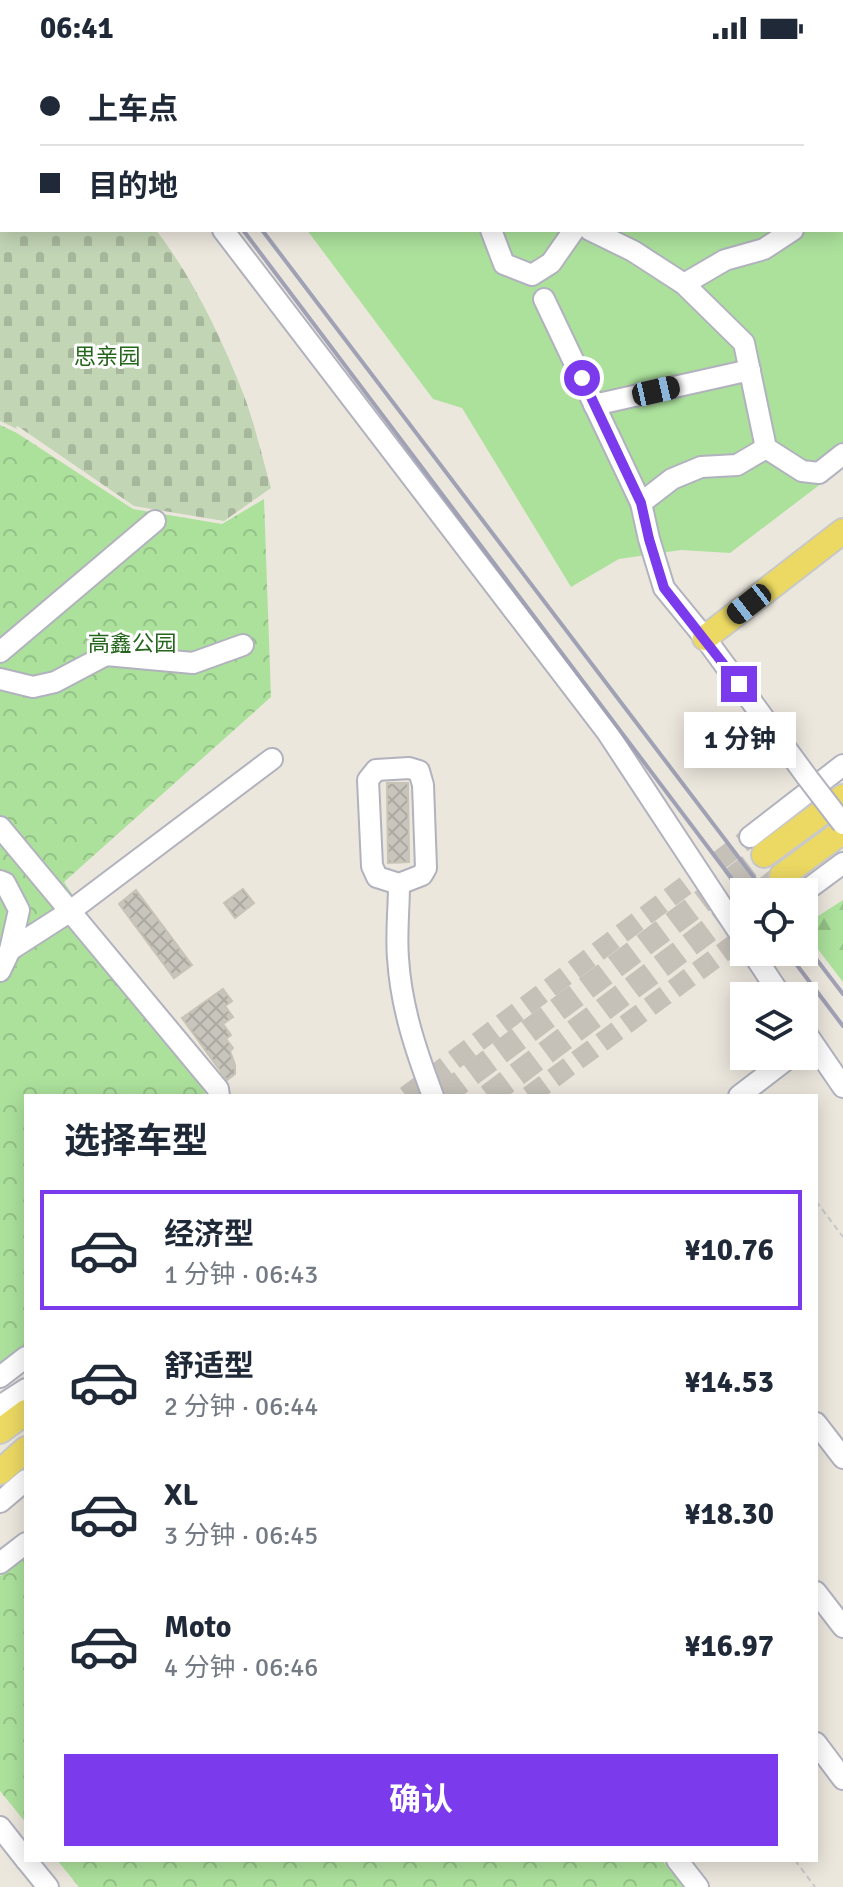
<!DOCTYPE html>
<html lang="zh">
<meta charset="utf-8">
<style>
body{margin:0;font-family:Signika,"Noto Sans SC",sans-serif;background:#f6f6f7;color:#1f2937;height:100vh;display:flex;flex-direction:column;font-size:30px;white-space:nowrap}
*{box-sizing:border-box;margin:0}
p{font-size:26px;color:#747a83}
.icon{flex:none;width:44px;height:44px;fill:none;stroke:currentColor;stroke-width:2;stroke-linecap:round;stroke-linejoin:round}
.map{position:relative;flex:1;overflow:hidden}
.side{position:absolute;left:24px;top:1038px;width:794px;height:768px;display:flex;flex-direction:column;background:#fff;border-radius:0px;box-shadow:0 4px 20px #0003}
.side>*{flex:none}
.guide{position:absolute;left:0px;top:0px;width:844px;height:176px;box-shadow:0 4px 20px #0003;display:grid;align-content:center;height:176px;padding:0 40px;background:#fff}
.fabs{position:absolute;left:730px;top:822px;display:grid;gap:16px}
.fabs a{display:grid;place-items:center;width:88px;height:88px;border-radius:0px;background:#fff;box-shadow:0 4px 20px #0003;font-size:40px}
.end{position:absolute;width:36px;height:36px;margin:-18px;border:10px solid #7c3aed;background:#fff;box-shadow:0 0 0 4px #fff}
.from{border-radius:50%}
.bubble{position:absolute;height:56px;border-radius:0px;background:#fff;box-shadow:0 4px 20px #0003;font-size:26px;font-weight:700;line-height:56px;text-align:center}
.car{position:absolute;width:24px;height:48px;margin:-24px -12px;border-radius:10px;box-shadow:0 0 6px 2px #0007;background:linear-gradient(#222 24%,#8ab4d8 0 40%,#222 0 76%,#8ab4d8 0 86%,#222 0)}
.guide b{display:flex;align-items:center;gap:28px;height:76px;font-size:30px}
.guide b+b{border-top:2px solid #e0e1e3}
.guide i{width:20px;height:20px;background:#1f2937}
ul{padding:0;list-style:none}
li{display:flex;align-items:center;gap:24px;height:120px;margin:0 16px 12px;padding:0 24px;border:4px solid transparent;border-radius:0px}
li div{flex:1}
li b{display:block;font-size:30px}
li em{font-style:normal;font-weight:700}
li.on{border-color:#7c3aed}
li>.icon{width:72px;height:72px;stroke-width:1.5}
h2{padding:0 40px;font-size:36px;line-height:96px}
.cta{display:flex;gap:16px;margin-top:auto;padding:16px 40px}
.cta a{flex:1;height:92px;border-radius:0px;background:#7c3aed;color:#fff;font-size:32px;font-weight:700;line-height:92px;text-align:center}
.status{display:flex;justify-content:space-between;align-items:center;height:56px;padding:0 40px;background:#fff;direction:ltr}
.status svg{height:22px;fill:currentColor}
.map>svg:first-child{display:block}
</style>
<div class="status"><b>06:41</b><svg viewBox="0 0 49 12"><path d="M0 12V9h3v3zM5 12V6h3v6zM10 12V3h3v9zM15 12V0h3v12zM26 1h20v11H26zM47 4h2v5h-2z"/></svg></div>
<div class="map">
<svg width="843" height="1831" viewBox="0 0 843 1831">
<defs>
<pattern id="forest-firs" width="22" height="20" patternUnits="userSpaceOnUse" patternTransform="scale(2)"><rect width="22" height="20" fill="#ace19c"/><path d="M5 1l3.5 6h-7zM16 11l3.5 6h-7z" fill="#94c187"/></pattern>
<pattern id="cemetery-stones" width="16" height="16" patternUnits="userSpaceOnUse" patternTransform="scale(2)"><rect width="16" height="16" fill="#c2d5b5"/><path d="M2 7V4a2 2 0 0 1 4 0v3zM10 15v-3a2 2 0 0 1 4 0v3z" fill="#a7b79c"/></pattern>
<pattern id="park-crowns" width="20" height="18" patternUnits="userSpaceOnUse" patternTransform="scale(2)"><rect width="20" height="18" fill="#ace19c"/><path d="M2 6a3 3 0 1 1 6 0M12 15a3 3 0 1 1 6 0" fill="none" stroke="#94c187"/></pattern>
<pattern id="building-cross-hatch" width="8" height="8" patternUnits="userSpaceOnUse" patternTransform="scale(2)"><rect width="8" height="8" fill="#c8c5bc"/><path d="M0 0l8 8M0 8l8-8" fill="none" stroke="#aca9a2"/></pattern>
</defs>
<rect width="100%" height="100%" fill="#ece7dd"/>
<!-- forest -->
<polygon fill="url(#forest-firs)" points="843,844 843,926 804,875 804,869"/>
<!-- cemetery -->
<path fill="url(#cemetery-stones)" d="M 0,0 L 27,2 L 2,2 L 2,174 L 156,174 C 193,222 221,281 243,337 C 255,368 262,401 271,432 L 224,465 L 134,450 L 19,371 L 16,370 L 17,373 L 0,365 Z"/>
<!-- park -->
<g fill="url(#park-crowns)">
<polygon points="0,369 17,377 133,453 222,468 264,443 271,641 64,826 207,1040 26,1040 26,1292 0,1314"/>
<polygon points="26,1502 26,1767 0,1735 0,1520"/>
<polygon points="57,1804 662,1804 683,1831 79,1831"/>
</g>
<!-- garden -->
<polygon fill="#ace19c" points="179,0 843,0 843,411 730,497 681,494 619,503 571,531 462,352 433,343 307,174 842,174 842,2"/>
<!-- building -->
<g fill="url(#building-cross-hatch)" stroke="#c8c3b7" stroke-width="2">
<polygon points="387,727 408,727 409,806 388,807"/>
<polygon points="243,833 254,847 235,862 224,847"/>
<polygon points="136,834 192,909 174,922 119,848"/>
<polygon points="223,933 232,945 225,950 233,961 223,968 231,979 226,983 233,992 230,995 235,1009 235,1018 227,1024 182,962"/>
</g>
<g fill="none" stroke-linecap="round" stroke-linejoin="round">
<!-- minor-tunnel -->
<g stroke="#c5c1b9" stroke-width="20" stroke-dasharray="20 10" stroke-linecap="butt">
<polyline points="406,1040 750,781"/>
<polyline points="529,1040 744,881"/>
</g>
<!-- major-tunnel -->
<g stroke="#c5c1b9" stroke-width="24" stroke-dasharray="24 12" stroke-linecap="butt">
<polyline points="761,836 782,820"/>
<polyline points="442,1040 764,799"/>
<polyline points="488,1040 744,848"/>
</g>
<!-- minor casing -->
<g stroke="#b1b2be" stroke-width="24">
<g id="minor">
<polyline points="90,0 92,2"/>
<polyline points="361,0 362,2"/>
<polyline points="478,0 480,2"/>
<polyline points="842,122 843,121"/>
<polyline points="223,174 607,676 744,884"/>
<polyline points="491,174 504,208 532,219 551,207 574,174"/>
<polyline points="590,174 633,195 684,228 744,287 766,392 802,415 819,417 843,398"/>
<polyline points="684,228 725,204 764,193 793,174"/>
<polyline points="544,243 641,447 649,483 664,532 705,582 807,721"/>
<polyline points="594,349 750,314"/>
<polyline points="641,447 672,423 701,411 737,409 766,392"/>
<polyline points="0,596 155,465"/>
<polyline points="0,623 33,631 55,626 106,599 193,607 243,589"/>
<polygon points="409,712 419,715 423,729 426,812 422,819 399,828 377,821 372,810 368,724 376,714"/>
<polyline points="0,771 218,1033 219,1040"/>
<polyline points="750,781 843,709"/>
<polyline points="0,825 5,827 19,854 10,894 0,915"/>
<path d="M 399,828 C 399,852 396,878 398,902 C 401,951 416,995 433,1040"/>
<polyline points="804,836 843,807"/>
<polyline points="10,894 69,856 272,703"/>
<polyline points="752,896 781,940"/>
<polyline points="804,974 843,1031"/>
<polyline points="739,1040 791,1000"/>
<polyline points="0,1321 26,1301"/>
<polyline points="0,1350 26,1333"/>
<polyline points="816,1367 843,1402"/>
<polyline points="0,1446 26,1424"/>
<polyline points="0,1507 26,1487"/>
<polyline points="816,1536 843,1571"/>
<polyline points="816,1687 843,1723"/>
<polyline points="0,1771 26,1804"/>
<polyline points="26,1804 48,1831"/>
<polyline points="677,1804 698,1831"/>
</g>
</g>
<!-- major casing -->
<g stroke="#c8c8c8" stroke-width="28">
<g id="major">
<polyline points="705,582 843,475"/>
<polyline points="764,799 843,741"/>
<polyline points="782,820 843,775"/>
<polyline points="0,1375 26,1356"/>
<polyline points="0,1416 26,1393"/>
</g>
</g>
<!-- path -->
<g stroke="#c8c8c8" stroke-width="2" stroke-dasharray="6 4" stroke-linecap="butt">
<polyline points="816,1145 843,1181"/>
<polyline points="795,1804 815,1831"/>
</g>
<!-- minor -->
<use href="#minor" stroke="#fff" stroke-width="20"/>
<!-- major -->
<use href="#major" stroke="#ecd963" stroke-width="24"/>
<!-- rail -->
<g stroke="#a0a1b4" stroke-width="4">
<polyline points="112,0 114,2"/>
<polyline points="130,0 132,2"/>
<polyline points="243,174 744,839"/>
<polyline points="262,174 765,836"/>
<polyline points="804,887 843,938"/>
<polyline points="787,896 843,970"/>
</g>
<!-- minor-bridge casing -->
<g stroke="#b1b2be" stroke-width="24" stroke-linecap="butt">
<polyline id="minor-bridge" points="807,721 843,768"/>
</g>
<!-- minor-bridge -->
<use href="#minor-bridge" stroke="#fff" stroke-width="20"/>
</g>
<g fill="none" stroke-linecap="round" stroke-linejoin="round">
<!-- route -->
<polyline stroke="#7c3aed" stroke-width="10" points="582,322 641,447 649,483 664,532 739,628"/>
</g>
<g text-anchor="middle" stroke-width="6" stroke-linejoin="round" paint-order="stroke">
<!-- park labels -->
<g font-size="22" fill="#25661d" stroke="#fff">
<text x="107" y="308">思亲园</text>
<text x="132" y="595">高鑫公园</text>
</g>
</g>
</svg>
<div class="fabs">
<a><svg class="icon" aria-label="locate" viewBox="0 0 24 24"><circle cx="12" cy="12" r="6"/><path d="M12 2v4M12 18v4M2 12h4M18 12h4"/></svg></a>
<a><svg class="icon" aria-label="layers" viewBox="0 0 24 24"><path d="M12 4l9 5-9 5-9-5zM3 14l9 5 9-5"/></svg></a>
</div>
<i class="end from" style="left:582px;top:322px"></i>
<i class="end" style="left:739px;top:628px"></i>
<div class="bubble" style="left:684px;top:656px;width:112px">1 分钟</div>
<i class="car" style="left:656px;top:335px;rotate:77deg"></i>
<i class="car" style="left:749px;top:548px;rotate:232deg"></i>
<div class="guide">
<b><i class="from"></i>上车点</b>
<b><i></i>目的地</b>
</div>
<section class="side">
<h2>选择车型</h2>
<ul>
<li class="on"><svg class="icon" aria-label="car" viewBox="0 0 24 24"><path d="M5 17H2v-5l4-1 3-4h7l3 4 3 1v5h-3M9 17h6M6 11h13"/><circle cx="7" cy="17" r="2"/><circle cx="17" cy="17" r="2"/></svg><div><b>经济型</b><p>1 分钟 · 06:43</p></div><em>¥10.76</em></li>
<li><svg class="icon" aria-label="car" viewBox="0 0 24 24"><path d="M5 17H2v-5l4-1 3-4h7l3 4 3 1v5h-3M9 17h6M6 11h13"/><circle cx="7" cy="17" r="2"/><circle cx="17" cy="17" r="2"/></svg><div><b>舒适型</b><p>2 分钟 · 06:44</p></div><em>¥14.53</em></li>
<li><svg class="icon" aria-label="car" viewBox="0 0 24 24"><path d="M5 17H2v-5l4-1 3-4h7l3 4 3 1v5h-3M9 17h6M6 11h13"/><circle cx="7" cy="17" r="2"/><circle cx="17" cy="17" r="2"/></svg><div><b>XL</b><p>3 分钟 · 06:45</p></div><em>¥18.30</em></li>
<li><svg class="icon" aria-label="car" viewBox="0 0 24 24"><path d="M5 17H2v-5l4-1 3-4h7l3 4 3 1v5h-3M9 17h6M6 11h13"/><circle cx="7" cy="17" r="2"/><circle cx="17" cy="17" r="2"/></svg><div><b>Moto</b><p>4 分钟 · 06:46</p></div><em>¥16.97</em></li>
</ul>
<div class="cta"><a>确认</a></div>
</section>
</div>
